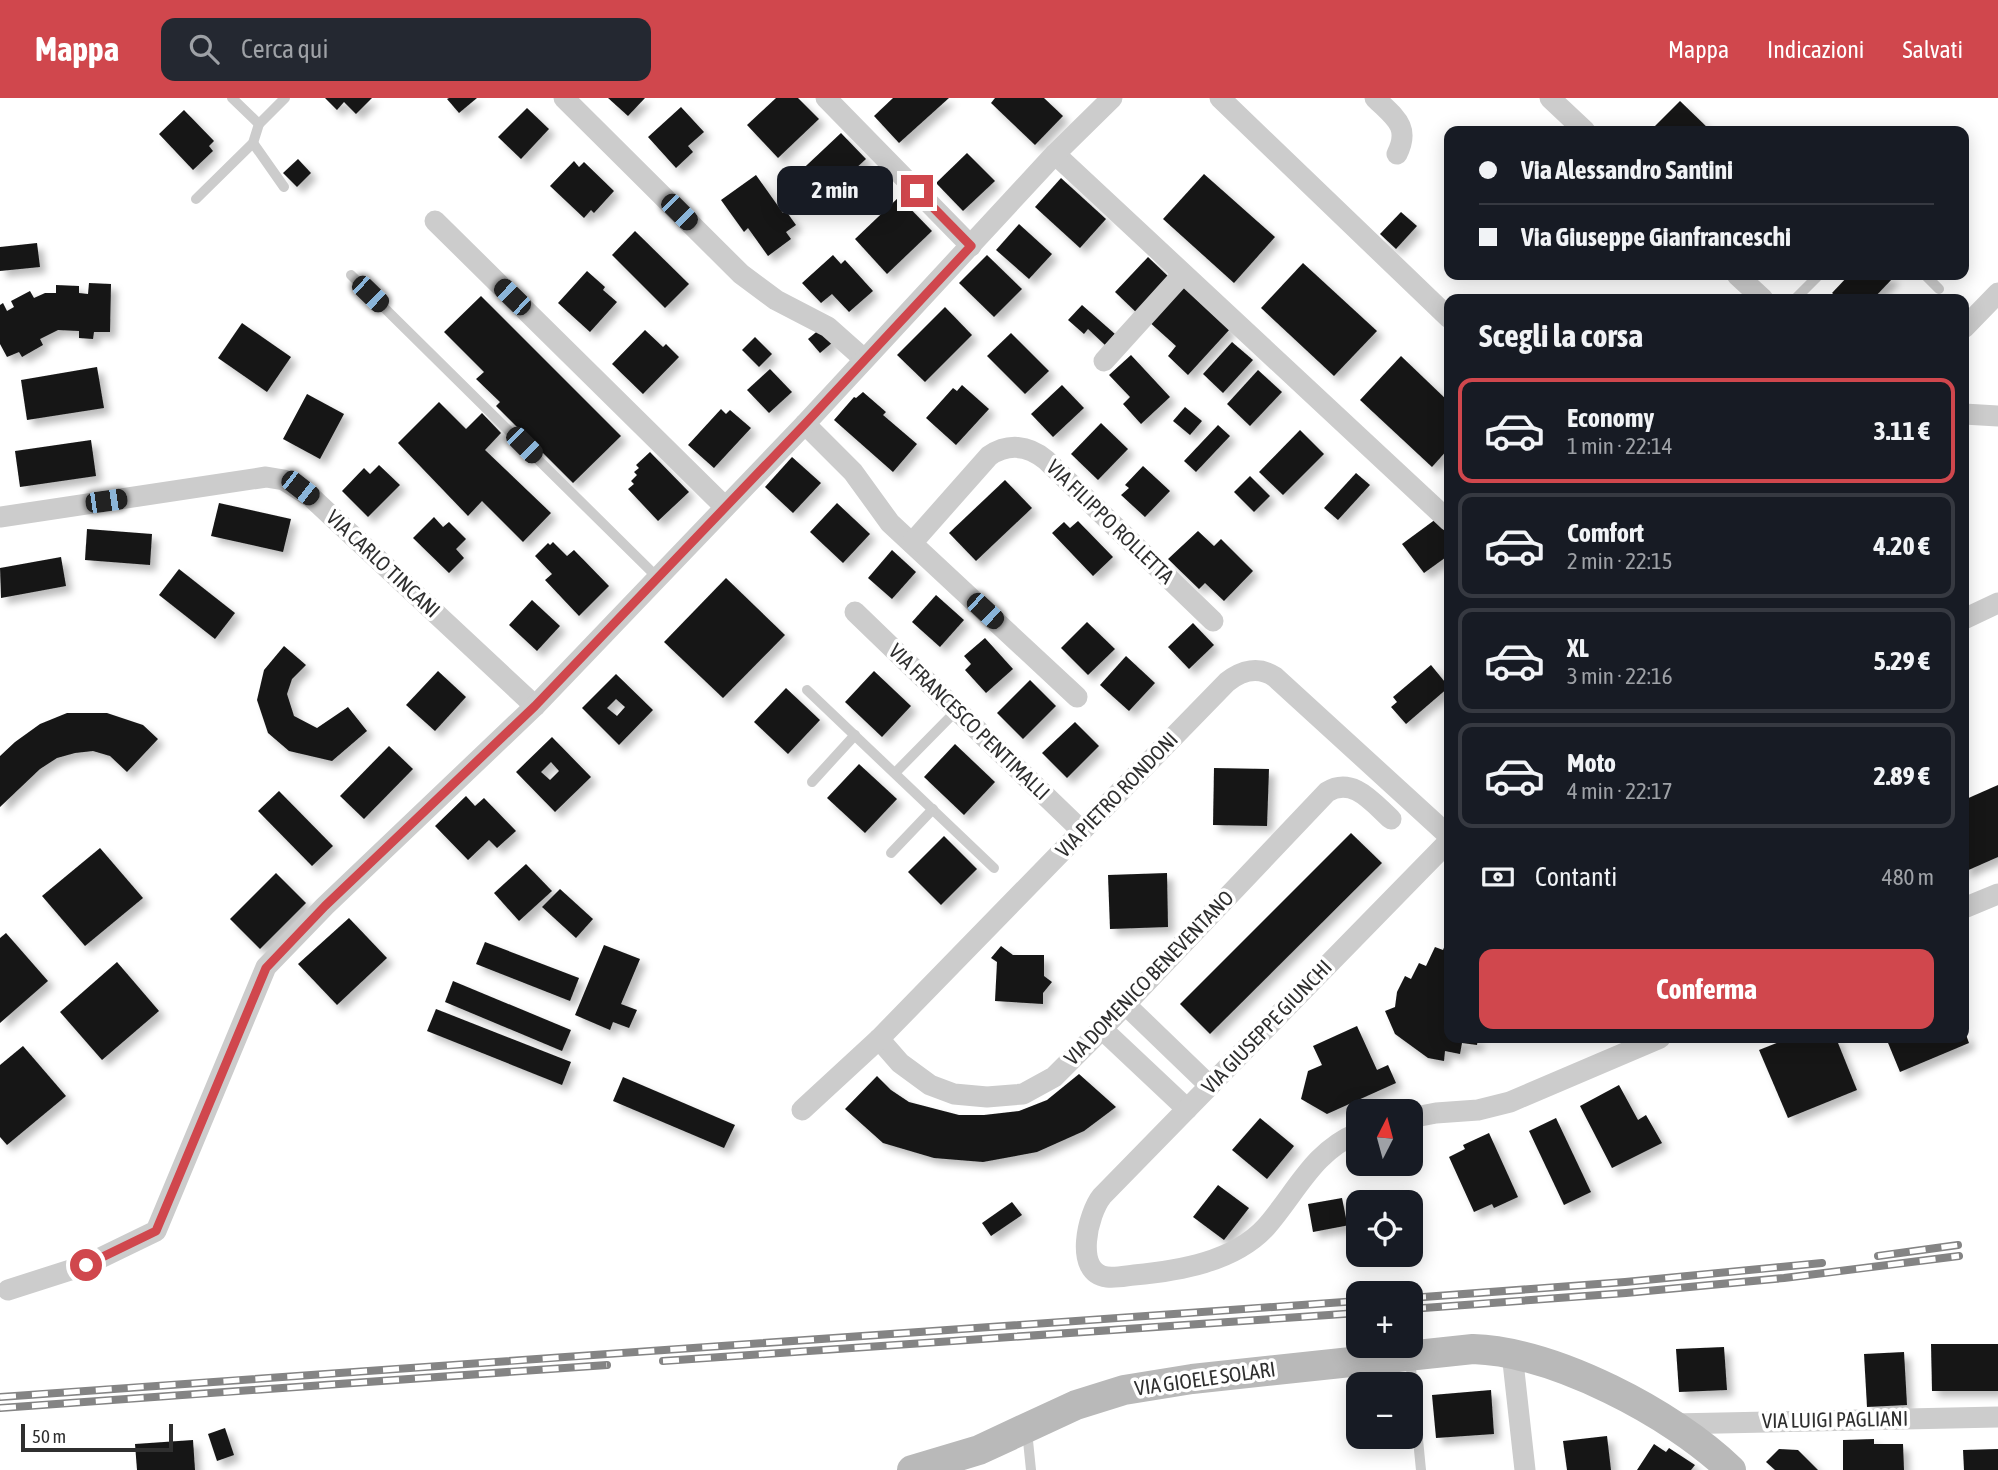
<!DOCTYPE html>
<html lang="it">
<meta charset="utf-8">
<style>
body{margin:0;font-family:"Asap Condensed",sans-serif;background:#242831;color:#f1f3f6;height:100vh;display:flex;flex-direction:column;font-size:26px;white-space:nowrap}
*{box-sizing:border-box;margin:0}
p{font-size:23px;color:#9ea1a6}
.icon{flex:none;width:38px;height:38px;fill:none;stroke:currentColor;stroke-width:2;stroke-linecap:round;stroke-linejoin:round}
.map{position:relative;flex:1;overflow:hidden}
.details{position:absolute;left:1444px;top:196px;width:525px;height:749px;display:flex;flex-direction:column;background:#171b24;border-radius:14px;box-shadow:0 4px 18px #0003}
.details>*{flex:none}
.top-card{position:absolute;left:1444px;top:28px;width:525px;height:154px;border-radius:14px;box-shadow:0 4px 18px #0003;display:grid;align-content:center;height:154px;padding:0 35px;background:#171b24}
.needle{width:46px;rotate:6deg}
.controls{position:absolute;left:1346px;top:1001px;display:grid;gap:14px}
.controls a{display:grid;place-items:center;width:77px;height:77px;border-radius:14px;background:#171b24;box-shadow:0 4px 18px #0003;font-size:35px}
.scale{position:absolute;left:21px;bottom:18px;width:152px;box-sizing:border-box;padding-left:7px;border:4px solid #2f2f2f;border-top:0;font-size:19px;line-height:24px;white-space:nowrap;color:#2f2f2f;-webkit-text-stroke:5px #fff;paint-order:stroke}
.end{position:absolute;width:32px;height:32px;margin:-16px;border:9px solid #d0474d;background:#fff;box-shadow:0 0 0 4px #fff}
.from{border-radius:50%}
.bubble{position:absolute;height:49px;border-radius:14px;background:#171b24;box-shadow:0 4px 18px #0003;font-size:23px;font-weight:700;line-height:49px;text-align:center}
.car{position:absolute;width:21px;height:42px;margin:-21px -10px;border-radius:9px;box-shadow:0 0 5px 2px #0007;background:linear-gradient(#222 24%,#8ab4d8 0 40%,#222 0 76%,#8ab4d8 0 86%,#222 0)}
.top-card b{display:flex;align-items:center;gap:24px;height:66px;font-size:26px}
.top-card b+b{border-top:2px solid #363941}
.top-card i{width:18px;height:18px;background:#f1f3f6}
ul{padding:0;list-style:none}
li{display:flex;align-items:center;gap:21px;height:105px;margin:0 14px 10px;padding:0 21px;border:4px solid #363941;border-radius:14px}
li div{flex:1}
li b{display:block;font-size:26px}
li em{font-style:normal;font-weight:700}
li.current{border-color:#d0474d}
li>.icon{width:63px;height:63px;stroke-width:1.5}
h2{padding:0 35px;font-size:32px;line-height:84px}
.pay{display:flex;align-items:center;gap:18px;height:77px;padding:0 35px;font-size:26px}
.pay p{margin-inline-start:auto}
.cta{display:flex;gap:14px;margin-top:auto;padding:14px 35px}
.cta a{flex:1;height:80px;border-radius:14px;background:#d0474d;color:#fff;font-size:28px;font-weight:700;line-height:80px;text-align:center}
header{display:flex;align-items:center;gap:42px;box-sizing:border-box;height:98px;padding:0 35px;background:#d0474d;color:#fff}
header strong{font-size:33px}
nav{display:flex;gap:38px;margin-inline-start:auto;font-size:24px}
.search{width:490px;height:63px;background:#242831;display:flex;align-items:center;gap:18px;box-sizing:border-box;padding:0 24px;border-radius:14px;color:#9ea1a6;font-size:26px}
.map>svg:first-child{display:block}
</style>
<header>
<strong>Mappa</strong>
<div class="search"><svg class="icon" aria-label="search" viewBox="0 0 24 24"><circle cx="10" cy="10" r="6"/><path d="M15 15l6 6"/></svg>Cerca qui</div>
<nav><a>Mappa</a><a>Indicazioni</a><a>Salvati</a></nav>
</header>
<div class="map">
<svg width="1998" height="1372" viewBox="0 0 1998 1372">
<defs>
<filter id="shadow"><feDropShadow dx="6" dy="6" stdDeviation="3.5" flood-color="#0004"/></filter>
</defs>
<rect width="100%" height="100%" fill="#fff"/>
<!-- building -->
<g fill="#161616" fill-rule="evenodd" filter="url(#shadow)">
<polygon points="325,0 372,0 356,16 344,4 337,12"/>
<polygon points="449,0 477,0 459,15 447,1"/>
<polygon points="608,0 645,0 628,18"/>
<polygon points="776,0 798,0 819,21 778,60 747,27"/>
<polygon points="893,0 949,0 899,45 874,18"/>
<polygon points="995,0 1044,0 1063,18 1035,47 991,5"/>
<polygon points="1680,3 1711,33 1650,33"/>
<polygon points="681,9 704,34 688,48 693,54 676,70 648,39"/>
<polygon points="527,10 549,31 521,61 498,39"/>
<polygon points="184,12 214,43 209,48 213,53 193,72 159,36"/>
<polygon points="841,35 866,61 829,95 826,91 812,104 791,82"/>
<polygon points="967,55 995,83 963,113 936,85"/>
<polygon points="298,61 311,75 297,89 283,75"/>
<polygon points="574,63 579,69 584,64 614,93 594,115 591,112 584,120 550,88"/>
<polygon points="1204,76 1275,139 1234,185 1163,121"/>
<polygon points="756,77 783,115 786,113 796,127 786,134 791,141 768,158 748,130 744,134 721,102"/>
<polygon points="1061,80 1106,121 1080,150 1035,109"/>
<polygon points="899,99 932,133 887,176 855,141"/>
<polygon points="1401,114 1417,128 1396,151 1380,136"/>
<polygon points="1019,126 1052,156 1029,181 996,152"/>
<polygon points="635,133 689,186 665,210 612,157"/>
<polygon points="37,145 40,169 0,173 0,149"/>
<polygon points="833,157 841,166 845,162 873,193 849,214 832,196 821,205 802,185"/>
<polygon points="987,157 1022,191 994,219 959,185"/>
<polygon points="1148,159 1172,182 1139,217 1115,194"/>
<polygon points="1303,165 1377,233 1334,278 1261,210"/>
<polygon points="587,173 605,189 603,192 617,204 590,234 558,205"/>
<polygon points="1849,177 1889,177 1893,180 1873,201 1839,201 1832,195"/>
<polygon points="89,185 111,186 110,234 94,234 93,241 79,240 79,233 58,232 40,241 43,247 22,259 19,254 7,259 0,246 0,207 3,205 7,213 14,209 11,203 30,193 34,200 45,195 56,195 56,187 79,188 79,195 88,196"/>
<polygon points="1180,186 1230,231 1188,277 1168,258 1176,248 1147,222"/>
<polygon points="481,198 621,338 573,385 496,308 500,304 476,281 484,274 444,234"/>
<polygon points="1082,207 1115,236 1105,247 1088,231 1084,236 1068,222"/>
<polygon points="945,209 972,237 925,284 897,257"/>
<polygon points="242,225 291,259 267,294 218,260"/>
<polygon points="821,230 833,244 820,255 808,241"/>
<polygon points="645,232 663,249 666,246 679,259 643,296 612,266"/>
<polygon points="1011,235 1049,273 1025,296 987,258"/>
<polygon points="755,239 772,256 759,269 742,252"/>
<polygon points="1232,244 1253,262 1223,295 1203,276"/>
<polygon points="1131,257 1170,299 1141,326 1123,306 1130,299 1109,277"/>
<polygon points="1401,258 1449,304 1449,350 1432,369 1360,302"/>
<polygon points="97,269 104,310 27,322 21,282"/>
<polygon points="770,271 792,294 769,315 747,292"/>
<polygon points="1258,272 1282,294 1250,328 1227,306"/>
<polygon points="962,287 989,311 956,347 926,320 953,290 957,293"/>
<polygon points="1062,287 1084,310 1053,339 1031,316"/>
<polygon points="863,294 886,314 883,317 917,346 893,374 834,322 854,299 856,300"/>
<polygon points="307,296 344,316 320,361 283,341"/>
<polygon points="439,304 466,331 482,315 501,335 485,352 551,415 523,444 482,403 468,418 398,345"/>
<polygon points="1185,309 1202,323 1190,337 1173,323"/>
<polygon points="721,311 726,316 730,312 751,330 714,370 688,347"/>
<polygon points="1101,325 1128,351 1098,382 1071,356"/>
<polygon points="1218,327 1230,338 1196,374 1184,363"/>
<polygon points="1300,332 1324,356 1283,397 1259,374"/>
<polygon points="91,342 96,378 20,389 15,353"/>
<polygon points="650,354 689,394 658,423 628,391 634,386 631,383 637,377 634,374 639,370 636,367"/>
<polygon points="792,359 821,385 793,415 765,389"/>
<polygon points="379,367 400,387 368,419 342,393 364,370 370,376"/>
<polygon points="1143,368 1170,393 1145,419 1121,397 1129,390 1125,387"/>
<polygon points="1356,375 1370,387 1338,422 1324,410"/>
<polygon points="1250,378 1270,398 1254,414 1234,394"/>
<polygon points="1005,382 1032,410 976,463 949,435"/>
<polygon points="219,405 291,421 283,454 211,438"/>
<polygon points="837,405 870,436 843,465 810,434"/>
<polygon points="434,419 443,429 449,424 466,441 456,451 464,460 449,475 413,440"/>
<polygon points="1436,421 1449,438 1449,457 1424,475 1402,446"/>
<polygon points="1078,423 1113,459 1093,478 1052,435 1064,424 1070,430"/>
<polygon points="87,431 152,436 150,467 85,462"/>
<polygon points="1198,433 1214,448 1221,441 1253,473 1224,503 1205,485 1199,491 1168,461"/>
<polygon points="553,444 567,458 574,452 609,488 579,518 545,482 552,476 535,458 548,445 550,447"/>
<polygon points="892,452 916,474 892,501 868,480"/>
<polygon points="61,459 66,488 1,500 0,470"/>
<polygon points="179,471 235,515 215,541 159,497"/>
<polygon points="726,480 785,537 723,600 664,544"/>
<polygon points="936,497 964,522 940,549 912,524"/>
<polygon points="532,502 560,528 537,553 509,527"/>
<polygon points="1087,524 1115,551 1088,577 1061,550"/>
<polygon points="1193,525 1214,547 1189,571 1168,549"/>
<polygon points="985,540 1013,571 986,595 965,572 971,566 964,558"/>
<polygon points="284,548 306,567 292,581 287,596 294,618 317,630 348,609 367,633 332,663 289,653 268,635 257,602 264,572"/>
<polygon points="1126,558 1155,585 1129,613 1100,587"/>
<polygon points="1431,567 1449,589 1406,626 1391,609 1397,604 1393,599"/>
<polygon points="438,573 466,599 435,633 406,607"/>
<polygon points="874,573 911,608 882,639 845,604"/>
<path d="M 616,576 L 653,612 L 619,647 L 582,610 ZM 616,601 L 625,609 L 617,618 L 607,610 Z"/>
<polygon points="1030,582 1056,608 1023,641 997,615"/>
<polygon points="786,590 820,622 788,656 754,624"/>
<polygon points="67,615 107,615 143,627 158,641 127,674 110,658 93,653 75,655 57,660 40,671 0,709 0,658 15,644 40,626"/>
<polygon points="1075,624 1099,648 1067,680 1042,655"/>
<path d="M 552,639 L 591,679 L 555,714 L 516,674 ZM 551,664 L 559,673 L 550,682 L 541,674 Z"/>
<polygon points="955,646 995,684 964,717 924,679"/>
<polygon points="389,648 413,671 364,721 340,698"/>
<polygon points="859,666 897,701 865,735 827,700"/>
<polygon points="1214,670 1269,671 1267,728 1213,727"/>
<polygon points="1998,687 1998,759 1964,774 1964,702"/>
<polygon points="279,693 333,748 312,768 258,713"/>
<polygon points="466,698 475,708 484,700 516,733 497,750 489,742 468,762 435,728"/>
<polygon points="1351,735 1382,765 1210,936 1180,906"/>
<polygon points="944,738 977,771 941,807 908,774"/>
<polygon points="100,750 143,800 85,848 42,798"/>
<polygon points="526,766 552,793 519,823 494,795"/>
<polygon points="276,775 306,805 260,851 230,821"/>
<polygon points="1167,775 1168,829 1110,831 1108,777"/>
<polygon points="560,791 593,821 576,840 542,809"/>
<polygon points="349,820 387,860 337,907 298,866"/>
<polygon points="6,835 48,883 0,925 0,840"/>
<polygon points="1447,842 1449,843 1449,940 1478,940 1477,947 1462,945 1460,956 1445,953 1444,963 1428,960 1395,936 1385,913 1395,909 1397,894 1405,878 1411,881 1419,865 1426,868 1435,849 1443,852"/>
<polygon points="485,844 579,880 570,903 476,866"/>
<polygon points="604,847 640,861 621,906 637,912 629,930 613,924 610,932 575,917"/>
<polygon points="1001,848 1013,857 1044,857 1044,878 1052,884 1043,895 1043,906 995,903 997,864 991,860"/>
<polygon points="117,864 159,913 102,962 60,914"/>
<polygon points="453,883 571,932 562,953 445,904"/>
<polygon points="436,911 571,964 562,987 427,933"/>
<polygon points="1357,928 1377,972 1388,967 1396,985 1327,1016 1301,1001 1308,973 1322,967 1313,948"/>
<polygon points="1964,931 1969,945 1900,974 1886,940 1964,940"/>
<polygon points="1789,940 1836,940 1857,992 1788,1020 1759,952"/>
<polygon points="23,948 66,998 7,1047 0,1039 0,967"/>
<polygon points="1079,976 1116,1009 1084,1033 1037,1054 983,1064 934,1060 883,1045 845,1011 877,978 891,992 909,1004 959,1017 984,1017 1019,1013 1047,1002"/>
<polygon points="623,979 735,1027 724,1050 613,1003"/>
<polygon points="1619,987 1638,1022 1646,1017 1662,1045 1612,1070 1580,1008"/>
<polygon points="1260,1020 1294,1048 1267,1081 1232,1052"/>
<polygon points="1556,1020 1591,1094 1564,1107 1529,1033"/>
<polygon points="1489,1035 1518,1099 1494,1110 1492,1106 1474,1114 1449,1059 1465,1051 1463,1047"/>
<polygon points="1218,1087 1249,1110 1224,1142 1193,1119"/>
<polygon points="1342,1100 1346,1120 1353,1118 1355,1126 1313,1134 1308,1106"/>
<polygon points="1012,1104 1022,1117 991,1138 982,1125"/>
<polygon points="1931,1246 1998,1246 1998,1293 1932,1293"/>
<polygon points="1724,1249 1727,1292 1679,1294 1676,1251"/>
<polygon points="1904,1254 1907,1307 1867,1309 1864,1256"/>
<polygon points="1491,1292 1494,1336 1436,1340 1432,1297"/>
<polygon points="225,1330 234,1357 217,1363 208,1336"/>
<polygon points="1607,1338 1611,1372 1567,1372 1563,1343"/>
<polygon points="1874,1341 1874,1346 1903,1346 1904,1372 1843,1372 1843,1342"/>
<polygon points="193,1342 195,1372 137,1372 135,1346"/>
<polygon points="1654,1346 1666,1354 1669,1350 1695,1367 1691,1372 1637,1372"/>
<polygon points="1779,1351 1798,1352 1818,1372 1775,1372 1766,1364"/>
<polygon points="1998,1351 1998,1372 1964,1372 1963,1352"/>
</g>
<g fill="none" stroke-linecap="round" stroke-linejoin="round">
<!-- lane -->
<g stroke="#ccc" stroke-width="10">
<polyline points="232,0 259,26 285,0"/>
<polyline points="253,45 284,89"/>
<polyline points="196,101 253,45 259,26"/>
<polyline points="351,177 658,480"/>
<polyline points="1925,177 1939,191"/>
<polyline points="1795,201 1819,177"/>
<polyline points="807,592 994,770"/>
<polyline points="895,675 957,612"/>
<polyline points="812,684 855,637"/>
<polyline points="891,755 933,711"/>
<polyline points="1410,1260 1421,1372"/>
<polyline points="1027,1333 1031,1372"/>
</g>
<!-- street -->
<g stroke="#ccc" stroke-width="21">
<polyline points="564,0 741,176 776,202 828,229 864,261"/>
<polyline points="826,0 971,148"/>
<polyline points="1220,0 1449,220"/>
<path d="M 1375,0 C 1394,19 1411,28 1397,56"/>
<polyline points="1550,0 1585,33"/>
<polyline points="1055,56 1449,423"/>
<polyline points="435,123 725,409"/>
<polyline points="1737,177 1763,201"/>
<polyline points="1964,230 1998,195"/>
<polyline points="1104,263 1182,177"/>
<polyline points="1964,316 1998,318"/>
<polyline points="805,326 853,374 890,425 1077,599"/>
<polyline points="0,419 266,379 284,382 311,399 535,608"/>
<path d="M 912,445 L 989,358 C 1008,345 1028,347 1046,362 L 1213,523"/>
<polyline points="855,514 1082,733"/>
<polyline points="1964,521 1998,505"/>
<polyline points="1964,810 1998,796"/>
<polyline points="1126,907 1210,988"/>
<polyline points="1102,931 1187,1011"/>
<path d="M 879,941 L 900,965 L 930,987 L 954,996 L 987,999 L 1023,996 L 1054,979 L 1102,931 L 1327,694 C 1353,678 1373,705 1391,721"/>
<path d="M 802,1012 L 879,941 L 1227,584 C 1242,572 1259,568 1275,579 L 1449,738"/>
<polyline points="1410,1020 1436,1015 1478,1012 1510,1004 1660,940"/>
<path d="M 1358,1035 C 1313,1053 1296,1095 1266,1129 C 1234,1164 1178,1173 1134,1177 C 1125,1178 1116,1180 1107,1179 C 1073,1175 1088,1115 1102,1098 L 1449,743"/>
<polyline points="8,1192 86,1167 156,1133 266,869 325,808 535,608 805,326 1055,56 1112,0"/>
<polyline points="1512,1255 1525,1372"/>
<polyline points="1673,1326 1998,1319"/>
</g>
<!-- secondary -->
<path stroke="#b9b9b9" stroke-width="30" d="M 912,1372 L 979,1352 L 1076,1307 L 1124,1292 L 1192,1281 L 1473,1251 C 1555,1254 1672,1315 1731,1372"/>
<!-- rail casing -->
<g stroke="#848484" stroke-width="8">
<g id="rail">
<polyline points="1878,1158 1958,1147"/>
<polyline points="1410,1200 1625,1184 1822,1165"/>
<polyline points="1410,1211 1626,1195 1784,1180 1959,1158"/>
<polyline points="663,1263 1358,1215"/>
<polyline points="0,1299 1358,1203"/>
<polyline points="0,1310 607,1267"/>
</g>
</g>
<!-- rail -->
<use href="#rail" stroke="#fff" stroke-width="5" stroke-dasharray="16" stroke-linecap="butt"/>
</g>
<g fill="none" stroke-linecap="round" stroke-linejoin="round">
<!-- route -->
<polyline stroke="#d0474d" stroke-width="9" points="86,1167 156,1133 266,870 325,808 535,608 805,326 971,148 917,93"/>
</g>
<g text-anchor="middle" stroke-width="7" stroke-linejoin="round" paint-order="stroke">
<!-- street labels -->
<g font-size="21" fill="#2f2f2f" stroke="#fff">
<text transform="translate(1110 424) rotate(44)" y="7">VIA FILIPPO ROLLETTA</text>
<text transform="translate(383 466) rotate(43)" y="7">VIA CARLO TINCANI</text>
<text transform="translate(969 624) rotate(44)" y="7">VIA FRANCESCO PENTIMALLI</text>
<text transform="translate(1117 697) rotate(-46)" y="7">VIA PIETRO RONDONI</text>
<text transform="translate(1149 880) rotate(-46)" y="7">VIA DOMENICO BENEVENTANO</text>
<text transform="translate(1267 929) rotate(-46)" y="7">VIA GIUSEPPE GIUNCHI</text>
<text transform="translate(1205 1281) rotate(-8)" y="7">VIA GIOELE SOLARI</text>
<text transform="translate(1835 1322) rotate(-1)" y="7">VIA LUIGI PAGLIANI</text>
</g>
</g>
</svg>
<div class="controls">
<a><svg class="needle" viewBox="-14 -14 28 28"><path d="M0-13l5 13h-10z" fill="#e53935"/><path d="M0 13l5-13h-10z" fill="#9ea1a6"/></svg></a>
<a><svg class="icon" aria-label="locate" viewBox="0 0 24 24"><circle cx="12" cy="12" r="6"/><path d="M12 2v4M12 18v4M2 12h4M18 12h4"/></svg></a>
<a>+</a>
<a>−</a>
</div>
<div class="scale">50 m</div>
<i class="end from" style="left:86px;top:1167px"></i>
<i class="end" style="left:917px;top:93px"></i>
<div class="bubble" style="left:777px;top:68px;width:116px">2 min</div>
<i class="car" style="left:679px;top:114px;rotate:135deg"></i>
<i class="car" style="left:370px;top:196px;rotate:134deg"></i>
<i class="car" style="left:512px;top:199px;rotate:314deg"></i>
<i class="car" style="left:524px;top:347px;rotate:135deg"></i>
<i class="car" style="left:300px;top:390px;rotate:128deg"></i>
<i class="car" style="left:106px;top:403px;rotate:82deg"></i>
<i class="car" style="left:985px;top:513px;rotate:133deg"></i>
<div class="top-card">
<b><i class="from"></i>Via Alessandro Santini</b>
<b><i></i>Via Giuseppe Gianfranceschi</b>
</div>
<section class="details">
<h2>Scegli la corsa</h2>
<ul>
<li class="current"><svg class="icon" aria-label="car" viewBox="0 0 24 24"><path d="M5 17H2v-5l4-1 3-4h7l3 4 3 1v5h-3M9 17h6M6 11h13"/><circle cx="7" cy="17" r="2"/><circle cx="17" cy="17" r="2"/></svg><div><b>Economy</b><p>1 min · 22:14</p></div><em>3.11 €</em></li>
<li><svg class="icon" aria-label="car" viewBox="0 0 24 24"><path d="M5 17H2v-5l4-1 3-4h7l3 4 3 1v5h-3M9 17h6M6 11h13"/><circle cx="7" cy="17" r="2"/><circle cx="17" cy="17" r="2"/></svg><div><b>Comfort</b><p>2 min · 22:15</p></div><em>4.20 €</em></li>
<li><svg class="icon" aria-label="car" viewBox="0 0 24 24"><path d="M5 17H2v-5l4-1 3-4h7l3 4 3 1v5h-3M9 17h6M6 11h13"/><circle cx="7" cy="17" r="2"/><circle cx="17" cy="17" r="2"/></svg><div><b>XL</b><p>3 min · 22:16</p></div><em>5.29 €</em></li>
<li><svg class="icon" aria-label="car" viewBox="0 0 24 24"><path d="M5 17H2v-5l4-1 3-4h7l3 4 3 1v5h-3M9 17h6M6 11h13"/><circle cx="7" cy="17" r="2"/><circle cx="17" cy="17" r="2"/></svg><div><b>Moto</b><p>4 min · 22:17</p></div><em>2.89 €</em></li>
</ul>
<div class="pay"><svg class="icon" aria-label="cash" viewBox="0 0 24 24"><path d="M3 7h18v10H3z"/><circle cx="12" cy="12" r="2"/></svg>Contanti<p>480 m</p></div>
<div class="cta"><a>Conferma</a></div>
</section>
</div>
